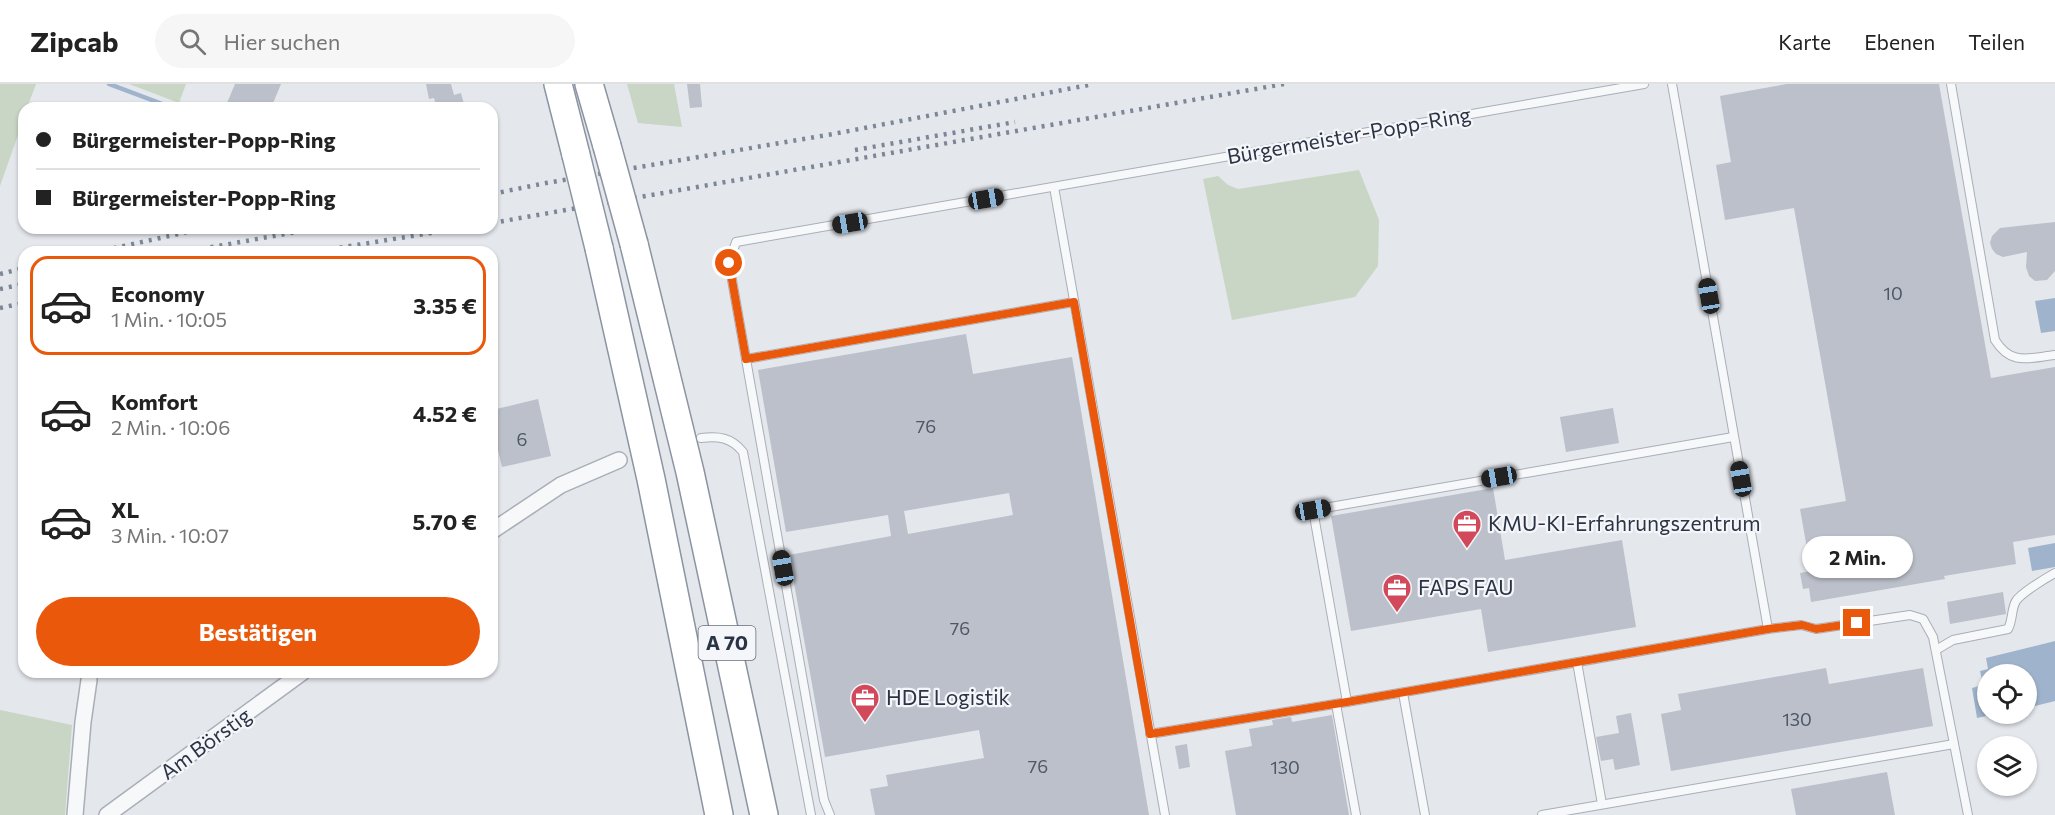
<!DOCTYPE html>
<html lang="de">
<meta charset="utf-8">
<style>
body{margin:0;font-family:Commissioner,sans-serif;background:#f6f6f6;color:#222;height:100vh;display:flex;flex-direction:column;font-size:22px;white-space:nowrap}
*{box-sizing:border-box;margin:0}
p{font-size:20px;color:#767676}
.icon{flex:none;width:33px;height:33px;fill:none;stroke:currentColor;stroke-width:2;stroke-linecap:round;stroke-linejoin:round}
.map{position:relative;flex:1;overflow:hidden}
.panel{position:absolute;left:18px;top:162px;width:480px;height:432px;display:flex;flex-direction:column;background:#fff;border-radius:18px;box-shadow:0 2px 4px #0004}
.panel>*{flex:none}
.guide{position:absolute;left:18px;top:18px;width:480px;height:132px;border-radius:18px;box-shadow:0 2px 4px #0004;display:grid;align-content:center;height:132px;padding:0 18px;background:#fff}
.fabs{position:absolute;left:1977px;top:580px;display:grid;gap:12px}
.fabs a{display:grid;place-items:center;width:60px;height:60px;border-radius:50%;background:#fff;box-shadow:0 2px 4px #0004;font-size:30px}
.end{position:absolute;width:27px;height:27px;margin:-14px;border:8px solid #ea580c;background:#fff;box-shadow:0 0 0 3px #fff}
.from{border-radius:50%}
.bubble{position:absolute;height:42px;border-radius:21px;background:#fff;box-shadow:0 2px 4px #0004;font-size:20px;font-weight:700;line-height:42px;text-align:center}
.car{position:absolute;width:18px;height:36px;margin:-18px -9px;border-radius:8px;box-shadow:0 0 4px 2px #0007;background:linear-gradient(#222 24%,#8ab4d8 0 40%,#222 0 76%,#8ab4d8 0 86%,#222 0)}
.guide b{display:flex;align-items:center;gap:21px;height:57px;font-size:22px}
.guide b+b{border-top:2px solid #e0e0e0}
.guide i{width:15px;height:15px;background:#222}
ul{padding:10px 0 0;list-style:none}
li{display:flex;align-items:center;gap:18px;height:99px;margin:0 12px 9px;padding:0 6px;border:3px solid transparent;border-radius:18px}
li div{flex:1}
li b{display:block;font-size:22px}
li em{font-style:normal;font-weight:700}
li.selected{border-color:#ea580c}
li>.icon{width:54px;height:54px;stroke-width:1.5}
.button{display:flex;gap:12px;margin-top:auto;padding:12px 18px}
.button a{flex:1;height:69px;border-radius:36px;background:#ea580c;color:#fff;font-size:24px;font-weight:700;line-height:69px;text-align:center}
header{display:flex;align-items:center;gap:36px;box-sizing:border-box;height:84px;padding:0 30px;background:#fff;border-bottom:2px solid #e0e0e0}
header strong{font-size:28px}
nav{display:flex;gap:33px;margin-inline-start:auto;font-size:21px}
.search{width:420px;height:54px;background:#f6f6f6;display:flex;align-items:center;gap:15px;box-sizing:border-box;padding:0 21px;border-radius:33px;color:#767676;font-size:22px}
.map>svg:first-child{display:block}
</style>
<header>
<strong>Zipcab</strong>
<div class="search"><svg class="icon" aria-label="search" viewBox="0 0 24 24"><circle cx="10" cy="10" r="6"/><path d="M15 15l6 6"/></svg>Hier suchen</div>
<nav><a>Karte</a><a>Ebenen</a><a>Teilen</a></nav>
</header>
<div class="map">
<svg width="2055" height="731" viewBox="0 0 2055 731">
<rect width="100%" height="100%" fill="#e4e7ec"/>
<!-- green -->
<g fill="#c9d6c5">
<polygon points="0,0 36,0 27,24 24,24 24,34 0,102"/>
<polygon points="129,0 186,0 179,19"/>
<polygon points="627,0 674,0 682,43 638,39"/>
<polygon points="1359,86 1379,136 1378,182 1355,213 1232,236 1203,95 1218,92 1228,101 1238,105"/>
<polygon points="0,626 72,641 65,731 0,731"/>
</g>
<!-- water -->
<g fill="#9fb4cc">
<polygon points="2055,214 2055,247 2041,249 2035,217"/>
<polygon points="2055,459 2055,483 2032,487 2028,464"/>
<polygon points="2055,557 2055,617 2027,624 2026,591 1988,591 1988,630 1996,630 1977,634 1972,604 1983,601 1980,587 1988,585 1986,574"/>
</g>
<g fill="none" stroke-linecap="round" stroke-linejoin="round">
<!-- stream -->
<polyline stroke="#9fb4cc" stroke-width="4.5" points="109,0 173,24"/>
</g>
<!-- building -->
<g fill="#bbc0ca" fill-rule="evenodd">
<polygon points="235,0 281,0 271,24 239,24 227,19"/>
<polygon points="426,0 451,0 454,11 461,9 465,24 423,24 423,21 435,18 434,14 429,15"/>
<polygon points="687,0 700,0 702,23 690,24"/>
<polygon points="1787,0 1939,0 1991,294 2055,283 2055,451 2013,458 2016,480 1944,492 1945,495 1811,518 1809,504 1803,505 1800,489 1811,487 1800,425 1846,417 1794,124 1725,136 1716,81 1731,78 1720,12"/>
<polygon points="2055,138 2055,187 2047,196 2035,197 2029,192 2026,183 2027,168 2003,173 1996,170 1992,165 1990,159 1992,152 2000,144"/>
<path d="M 966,250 L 973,290 L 1072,273 L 1149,731 L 875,731 L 870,705 L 888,702 L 886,691 L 984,674 L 979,646 L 825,673 L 789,471 L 891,452 L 888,431 L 786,448 L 758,286 ZM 1009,409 L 1013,431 L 908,450 L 904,427 Z"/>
<polygon points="538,315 551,372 502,383 492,341 492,326"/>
<polygon points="1613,324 1619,359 1566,368 1560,333"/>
<polygon points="1493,404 1505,476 1622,456 1636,543 1488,568 1481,525 1351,547 1331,432"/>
<polygon points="2003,508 2006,530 1950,540 1947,518"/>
<polygon points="1826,584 1829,600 1923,584 1933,642 1671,687 1661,630 1681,626 1678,610"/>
<polygon points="1631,629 1640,681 1615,686 1613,675 1601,677 1596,653 1619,649 1616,632"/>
<polygon points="1332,631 1349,731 1236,731 1225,667 1252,662 1249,645 1273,641 1272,636 1291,633 1292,638"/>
<polygon points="1187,660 1190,683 1179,685 1175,662"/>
<polygon points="1887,688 1895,731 1796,731 1791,705"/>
</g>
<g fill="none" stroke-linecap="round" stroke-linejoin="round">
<!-- lane casing -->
<g stroke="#a9aeb7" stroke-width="10">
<g id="lane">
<polyline points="1672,0 1768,545"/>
<path d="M 1951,0 L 1995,256 C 2011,282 2029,274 2055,271"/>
<polyline points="1054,103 1165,731"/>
<polyline points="746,275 1074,218"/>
<path d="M 701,354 C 718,352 731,353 743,368 L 811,731"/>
<path d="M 1936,566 L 1953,556 L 2008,545 C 2013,536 2011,525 2016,517 C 2021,509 2046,494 2055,489"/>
<polyline points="1577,578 1602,720"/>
<polyline points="1403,609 1425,731"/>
<polyline points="1347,618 1313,426 1733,353"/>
<polyline points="1336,620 1356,731"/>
<polyline points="1150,650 1347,618 1768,545 1801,541 1816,545 1910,531 1923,535 1933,553 1968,731"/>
<polyline points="830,731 824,716 729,179 736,158 1644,0"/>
<polyline points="1542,731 1954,660"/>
</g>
</g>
<!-- street casing -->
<g stroke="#a9aeb7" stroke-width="18">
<g id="street">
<polyline points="492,447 561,401 619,376"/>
<polyline points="75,731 83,638 89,596"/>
<polyline points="107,731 303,588"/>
</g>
</g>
<!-- highway casing -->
<g stroke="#8b94a3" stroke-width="30">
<g id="highway">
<polyline points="558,0 576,71"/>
<polyline points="589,0 607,62"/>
<polyline points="634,160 690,388 764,731"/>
<polyline points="599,164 651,395 719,731"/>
</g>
</g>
<!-- lane -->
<use href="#lane" stroke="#f7f8fa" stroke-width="8"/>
<!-- street -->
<use href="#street" stroke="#f7f8fa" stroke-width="15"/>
<!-- highway -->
<use href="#highway" stroke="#fff" stroke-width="27"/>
<!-- rail -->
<g stroke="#7d8696" stroke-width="4.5" stroke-dasharray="3 6" stroke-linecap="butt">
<polyline points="855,66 1015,38"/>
<polyline points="492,110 546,99 833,50 1094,0"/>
<polyline points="492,139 1284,0"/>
<polyline points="96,168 206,144"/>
<polyline points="184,168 319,144"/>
<polyline points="313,168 462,144"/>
<polyline points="0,190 24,184"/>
<polyline points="0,205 24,200"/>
<polyline points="0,224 24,219"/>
</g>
<!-- highway-bridge casing -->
<g stroke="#8b94a3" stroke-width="30" stroke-linecap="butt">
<g id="highway-bridge">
<polyline points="607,62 634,160"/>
<polyline points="576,71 599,164"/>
</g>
</g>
<!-- highway-bridge -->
<use href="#highway-bridge" stroke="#fff" stroke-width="27"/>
</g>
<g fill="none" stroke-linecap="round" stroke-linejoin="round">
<!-- route -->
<polyline stroke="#ea580c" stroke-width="8" points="729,179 746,275 1074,218 1150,650 1347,618 1768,545 1802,541 1816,545 1857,539"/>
</g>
<!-- icons -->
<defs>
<g id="office-pin" transform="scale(1.5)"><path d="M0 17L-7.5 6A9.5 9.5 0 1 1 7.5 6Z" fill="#d1495b" stroke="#f4f6f9"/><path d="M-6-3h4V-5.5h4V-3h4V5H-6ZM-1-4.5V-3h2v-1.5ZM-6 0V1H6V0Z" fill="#fff"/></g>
</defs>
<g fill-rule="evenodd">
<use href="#office-pin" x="1467" y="440"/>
<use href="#office-pin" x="1397" y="504"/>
<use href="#office-pin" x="865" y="614"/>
</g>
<g text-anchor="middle" stroke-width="4.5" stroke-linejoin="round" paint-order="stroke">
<!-- number labels -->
<g font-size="18" fill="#4f5766">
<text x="1893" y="216">10</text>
<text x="926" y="349">76</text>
<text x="522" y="362">6</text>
<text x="960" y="551">76</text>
<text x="1797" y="642">130</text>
<text x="1038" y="689">76</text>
<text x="1285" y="690">130</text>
</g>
<!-- shield labels -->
<rect fill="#f4f6f9" stroke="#676e7b" stroke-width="1.5" x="698.5" y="542" width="57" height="34" rx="4.5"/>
<g font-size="20" font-weight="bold" fill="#2b3445">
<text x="727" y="566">A 70</text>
</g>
<!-- street labels -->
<g font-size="21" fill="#2b3445" stroke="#f4f6f9">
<text transform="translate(1349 52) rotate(-10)" y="7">Bürgermeister-Popp-Ring</text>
<text transform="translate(206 660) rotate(-36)" y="7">Am Börstig</text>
</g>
<!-- poi labels -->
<g font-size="21" fill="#2b3445" stroke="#f4f6f9" text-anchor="start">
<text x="1488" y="447">KMU-KI-Erfahrungszentrum</text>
<text x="1418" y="511">FAPS FAU</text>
<text x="886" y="621">HDE Logistik</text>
</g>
</g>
</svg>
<div class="fabs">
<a><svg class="icon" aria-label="locate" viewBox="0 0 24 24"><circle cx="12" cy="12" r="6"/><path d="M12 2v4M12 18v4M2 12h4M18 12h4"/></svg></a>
<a><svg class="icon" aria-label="layers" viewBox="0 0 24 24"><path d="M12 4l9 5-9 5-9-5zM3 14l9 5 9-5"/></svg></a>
</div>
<i class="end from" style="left:729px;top:179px"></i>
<i class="end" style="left:1857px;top:539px"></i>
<div class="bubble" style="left:1802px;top:452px;width:111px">2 Min.</div>
<i class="car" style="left:986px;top:115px;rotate:80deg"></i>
<i class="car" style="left:850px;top:139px;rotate:260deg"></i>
<i class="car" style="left:1709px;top:212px;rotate:350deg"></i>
<i class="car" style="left:1499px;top:393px;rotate:260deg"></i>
<i class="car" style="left:1741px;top:395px;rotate:350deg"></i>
<i class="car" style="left:1313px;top:426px;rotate:80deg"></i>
<i class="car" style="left:783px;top:484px;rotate:350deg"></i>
<div class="guide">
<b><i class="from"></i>Bürgermeister-Popp-Ring</b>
<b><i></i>Bürgermeister-Popp-Ring</b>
</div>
<section class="panel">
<ul>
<li class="selected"><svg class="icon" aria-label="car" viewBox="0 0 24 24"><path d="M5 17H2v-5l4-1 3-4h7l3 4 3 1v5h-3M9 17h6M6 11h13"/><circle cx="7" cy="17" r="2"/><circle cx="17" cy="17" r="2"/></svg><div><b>Economy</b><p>1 Min. · 10:05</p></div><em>3.35 €</em></li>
<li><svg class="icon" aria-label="car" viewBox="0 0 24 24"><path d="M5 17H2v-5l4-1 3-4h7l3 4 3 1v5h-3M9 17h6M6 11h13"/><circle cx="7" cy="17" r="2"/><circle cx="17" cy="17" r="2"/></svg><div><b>Komfort</b><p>2 Min. · 10:06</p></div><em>4.52 €</em></li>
<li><svg class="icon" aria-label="car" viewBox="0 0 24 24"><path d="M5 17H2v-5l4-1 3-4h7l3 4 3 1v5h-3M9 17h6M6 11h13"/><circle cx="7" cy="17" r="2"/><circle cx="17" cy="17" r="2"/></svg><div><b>XL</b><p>3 Min. · 10:07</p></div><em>5.70 €</em></li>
</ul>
<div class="button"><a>Bestätigen</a></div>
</section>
</div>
